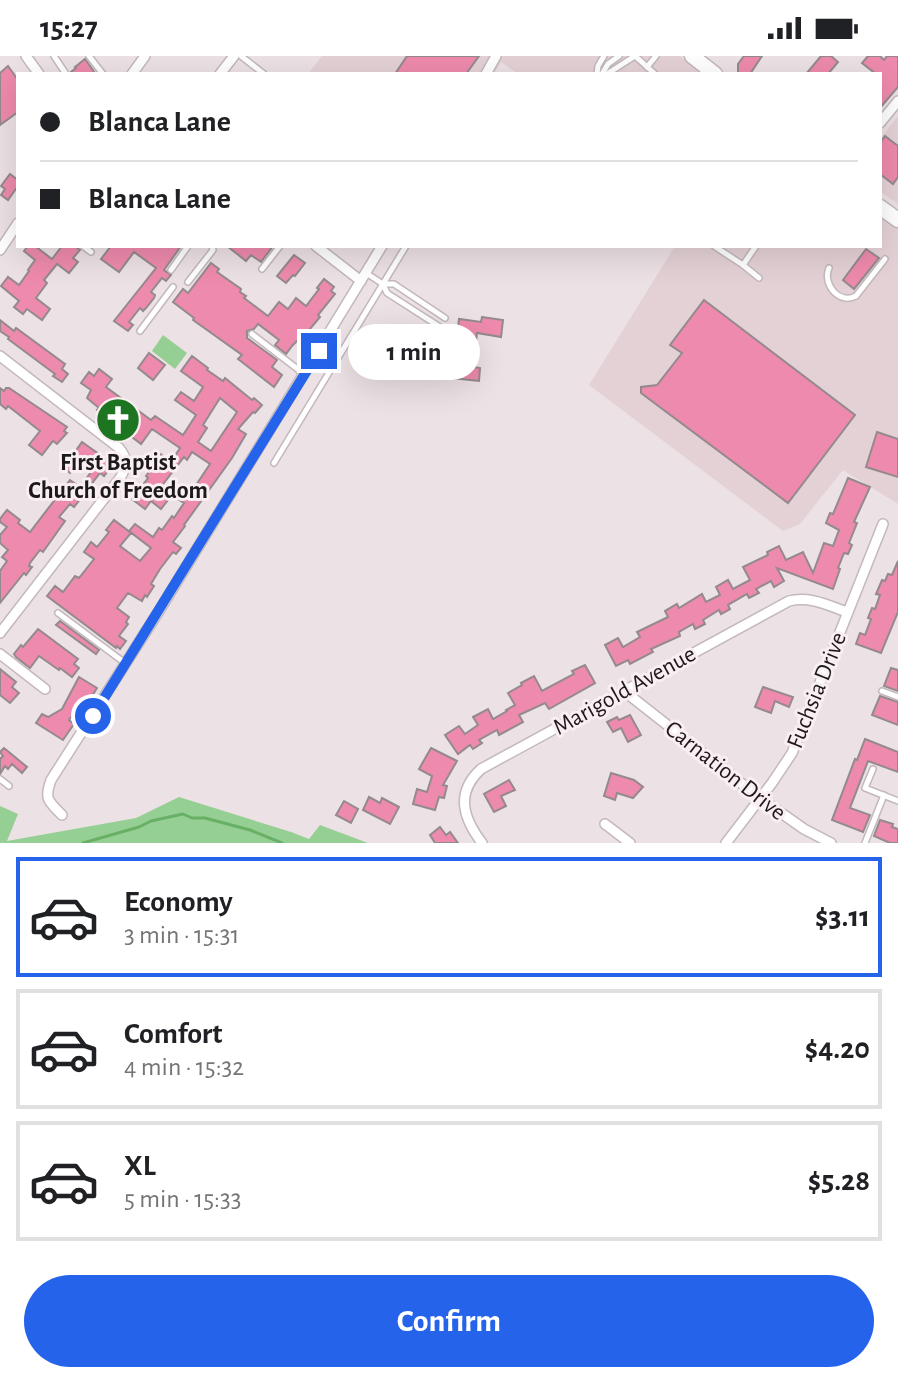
<!DOCTYPE html>
<meta charset="utf-8">
<style>
body{margin:0;font-family:"Alegreya Sans",sans-serif;background:#f6f6f6;color:#202124;height:100vh;display:flex;flex-direction:column;font-size:30px;white-space:nowrap}
*{box-sizing:border-box;margin:0}
p{font-size:26px;color:#757577}
.icon{flex:none;width:44px;height:44px;fill:none;stroke:currentColor;stroke-width:2;stroke-linecap:round;stroke-linejoin:round}
.map{position:relative;height:787px;overflow:hidden}
.panel{display:flex;flex-direction:column;background:#fff;flex:1}
.panel>*{flex:none}
.banner{position:absolute;left:16px;top:16px;width:866px;height:176px;border-radius:0px;box-shadow:0 8px 32px #0002;display:grid;align-content:center;height:176px;padding:0 24px;background:#fff}
.end{position:absolute;width:36px;height:36px;margin:-18px;border:10px solid #2563eb;background:#fff;box-shadow:0 0 0 4px #fff}
.from{border-radius:50%}
.bubble{position:absolute;height:56px;border-radius:28px;background:#fff;box-shadow:0 8px 32px #0002;font-size:26px;font-weight:700;line-height:56px;text-align:center}
.banner b{display:flex;align-items:center;gap:28px;height:76px;font-size:30px}
.banner b+b{border-top:2px solid #e0e0e0}
.banner i{width:20px;height:20px;background:#202124}
ul{padding:14px 0 0;list-style:none}
li{display:flex;align-items:center;gap:24px;height:120px;margin:0 16px 12px;padding:0 8px;border:4px solid #e0e0e0;border-radius:0px}
li div{flex:1}
li b{display:block;font-size:30px}
li em{font-style:normal;font-weight:700}
li.on{border-color:#2563eb}
li>.icon{width:72px;height:72px;stroke-width:1.5}
.cta{display:flex;gap:16px;margin-top:auto;padding:16px 24px}
.cta a{flex:1;height:92px;border-radius:48px;background:#2563eb;color:#fff;font-size:32px;font-weight:700;line-height:92px;text-align:center}
.status{display:flex;justify-content:space-between;align-items:center;height:56px;padding:0 40px;background:#fff;direction:ltr}
.status svg{height:22px;fill:currentColor}
.map>svg:first-child{display:block}
</style>
<div class="status"><b>15:27</b><svg viewBox="0 0 49 12"><path d="M0 12V9h3v3zM5 12V6h3v6zM10 12V3h3v9zM15 12V0h3v12zM26 1h20v11H26zM47 4h2v5h-2z"/></svg></div>
<div class="map">
<svg width="898" height="787" viewBox="0 0 898 787">
<rect width="100%" height="100%" fill="#ece1e4"/>
<!-- built -->
<g fill="#e4d1d6">
<polygon points="322,0 680,0 703,18 518,18 501,6 494,18 308,18"/>
<polygon points="898,60 898,148 880,135 880,83"/>
<polygon points="880,155 898,169 898,448 843,414 800,468 783,475 589,329 675,190 880,190"/>
</g>
<!-- green -->
<g fill="#96cf93">
<polygon points="163,279 187,297 175,313 152,295"/>
<polygon points="179,741 291,776 309,783 320,769 368,787 0,787 0,750 18,758 7,785 136,762"/>
</g>
<g fill="none" stroke-linecap="round" stroke-linejoin="round">
<!-- stream -->
<polyline stroke="#69b067" stroke-width="3" points="83,787 139,771 151,765 183,758 192,762 205,762 250,774 282,787"/>
</g>
<!-- building -->
<g fill="#ee8aad" stroke="#948a8d" stroke-width="2" fill-rule="evenodd">
<polygon points="407,0 479,0 466,18 395,18"/>
<polygon points="744,0 762,0 750,18 738,18 738,8"/>
<polygon points="821,0 831,0 838,6 828,18 806,18"/>
<polygon points="868,0 880,0 884,4 887,0 898,0 898,31 880,52 880,18 876,18 862,7"/>
<polygon points="85,3 95,17 71,18 71,16 76,12 75,11"/>
<polygon points="8,10 18,24 18,56 0,69 0,17"/>
<polygon points="885,80 898,90 898,121 893,128 880,118 880,87"/>
<polygon points="10,118 18,124 18,130 8,144 1,139 5,133 1,130"/>
<polygon points="28,190 35,190 52,203 62,190 75,190 80,194 73,202 78,206 69,217 57,208 44,224 47,227 36,242 50,253 42,264 27,253 23,258 14,251 19,245 1,230 8,221 19,229 29,215 28,214 35,204 24,195"/>
<polygon points="111,190 181,190 164,214 171,219 166,225 162,222 151,236 155,239 154,242 146,252 143,255 140,252 129,266 133,269 128,275 114,265 156,212 134,196 119,216 101,203"/>
<polygon points="227,190 273,190 261,206 251,199 246,205"/>
<polygon points="866,193 879,202 854,233 843,224"/>
<polygon points="294,199 305,207 295,220 293,219 286,227 277,220"/>
<polygon points="211,207 219,213 217,216 241,233 240,236 246,240 244,242 268,260 279,246 288,253 296,242 306,250 319,233 317,232 324,223 334,231 331,235 335,238 318,259 320,261 299,286 297,285 292,290 286,298 275,289 279,284 258,268 254,273 247,275 247,282 277,304 272,311 282,319 274,331 238,303 242,299 193,264 194,262 173,246 183,233 188,237"/>
<polygon points="704,244 855,359 788,447 641,337 641,331 657,329 682,297 670,289"/>
<polygon points="482,261 503,264 501,281 477,277 473,307 474,311 480,312 479,325 452,322 459,263 481,266"/>
<polygon points="0,264 14,275 16,272 65,308 62,313 68,318 62,326 53,320 55,318 8,283 9,281 0,275"/>
<polygon points="149,297 165,309 153,324 138,312"/>
<path d="M 192,300 L 208,312 L 207,314 L 223,325 L 225,322 L 252,344 L 254,342 L 262,349 L 255,357 L 253,356 L 238,373 L 246,378 L 232,402 L 184,469 L 185,470 L 173,486 L 181,492 L 176,498 L 173,496 L 160,513 L 151,528 L 154,530 L 147,541 L 145,539 L 142,545 L 128,537 L 117,552 L 129,561 L 126,566 L 128,568 L 119,580 L 126,585 L 120,593 L 117,590 L 116,592 L 47,540 L 55,530 L 63,536 L 75,520 L 79,522 L 94,503 L 84,496 L 91,486 L 97,491 L 109,476 L 106,474 L 114,464 L 131,477 L 120,490 L 140,505 L 151,492 L 129,475 L 135,468 L 153,481 L 159,472 L 162,474 L 172,460 L 174,462 L 184,447 L 179,444 L 189,429 L 194,432 L 210,408 L 192,396 L 187,404 L 184,401 L 157,436 L 168,444 L 161,453 L 151,445 L 145,453 L 132,443 L 148,422 L 146,420 L 156,407 L 153,405 L 159,397 L 171,406 L 180,392 L 152,373 L 141,388 L 97,354 L 99,352 L 87,342 L 91,334 L 81,327 L 89,316 L 94,320 L 99,313 L 112,323 L 106,331 L 151,364 L 155,360 L 183,379 L 196,359 L 175,344 L 181,336 L 194,345 L 203,331 L 181,315 ZM 220,342 L 237,356 L 211,395 L 198,386 L 207,372 L 203,369 Z"/>
<polygon points="0,332 4,335 6,332 9,332 67,371 64,375 67,377 57,388 53,385 42,399 29,389 40,375 8,350 6,353 0,348"/>
<polygon points="877,376 898,383 898,421 866,411"/>
<polygon points="82,386 113,408 104,420 100,417 74,451 70,448 59,461 65,465 43,496 40,494 30,507 29,510 32,511 26,519 24,517 0,547 0,515 7,505 2,501 8,494 0,487 0,479 7,471 0,466 0,463 7,454 20,464 18,467 30,476 70,424 80,431 91,416 78,406 70,417 60,408 68,397 72,400"/>
<polygon points="848,422 870,431 854,466 857,467 849,487 852,489 848,498 844,497 838,512 840,513 833,533 777,512 784,525 774,531 771,525 756,533 759,537 749,542 747,538 728,549 730,553 721,558 719,554 703,564 705,568 695,573 693,568 679,576 680,580 651,593 653,596 630,608 628,604 616,610 605,589 618,582 623,591 640,581 637,576 668,561 665,555 677,548 679,552 702,538 706,546 720,539 716,531 728,524 733,533 750,524 743,511 768,499 767,496 779,490 786,504 803,496 813,517 824,487 833,490 839,474 826,467 830,457 833,458"/>
<polygon points="898,505 898,556 881,597 856,588 860,577 865,579 871,563 868,562 872,552 875,553 880,539 876,538 882,524 885,525 888,518 892,519"/>
<polygon points="60,565 99,594 96,598 56,569"/>
<polygon points="38,573 78,603 74,608 79,612 72,621 60,612 59,614 39,600 30,612 16,601 14,598 21,589 23,591"/>
<polygon points="585,609 595,627 549,653 545,647 519,659 523,666 499,679 497,674 479,684 482,687 473,693 470,689 458,698 445,679 459,670 465,678 478,669 473,661 488,653 493,663 507,655 506,654 515,649 508,637 522,629 521,627 534,620 542,635 574,618 572,615"/>
<polygon points="891,612 898,614 898,635 884,630"/>
<polygon points="0,613 16,626 12,631 19,637 10,647 0,639"/>
<polygon points="79,621 97,632 83,654 78,651 69,664 74,668 63,684 36,667 42,658 48,661 62,653"/>
<polygon points="763,631 793,641 789,651 775,645 771,657 755,651"/>
<polygon points="880,640 898,646 898,669 872,659"/>
<polygon points="630,659 641,679 628,686 621,672 613,676 607,666 617,661 619,664"/>
<polygon points="865,683 898,696 898,716 868,705 850,752 870,759 863,776 832,764 855,703 857,704"/>
<polygon points="4,692 27,711 22,717 12,708 8,713 5,710 0,718 0,703 3,700 0,696"/>
<polygon points="431,692 457,705 443,729 447,730 444,742 439,741 435,754 413,748 417,733 427,736 432,720 419,713"/>
<polygon points="611,717 634,724 643,731 633,742 617,737 615,744 604,740"/>
<polygon points="509,724 515,734 501,740 506,750 494,756 484,738"/>
<polygon points="369,741 380,747 382,742 399,751 390,768 363,754"/>
<polygon points="344,745 358,753 351,767 336,759"/>
<polygon points="880,764 893,768 892,771 898,773 898,787 890,787 874,780"/>
<polygon points="440,771 446,779 450,776 458,787 435,787 430,779"/>
</g>
<g fill="none" stroke-linecap="round" stroke-linejoin="round">
<!-- service casing -->
<g stroke="#c3b8bb" stroke-width="8">
<g id="service">
<polyline points="54,0 66,18"/>
<polyline points="89,0 103,18"/>
<polyline points="241,0 264,18"/>
<polyline points="635,0 655,18"/>
<polyline points="647,11 656,0"/>
<polyline points="597,18 598,10 604,0"/>
<polyline points="602,18 608,8 619,0"/>
<polyline points="607,18 635,0"/>
<polyline points="83,190 91,196"/>
<polyline points="714,190 743,209"/>
<polyline points="756,190 743,209 759,222"/>
<path d="M 829,212 C 822,228 839,249 856,240 L 885,203"/>
<polyline points="262,213 280,190"/>
<polyline points="171,214 188,190"/>
<polyline points="366,217 383,228 394,228 445,262"/>
<polyline points="188,226 213,194 212,190"/>
<polyline points="383,228 387,237 440,271"/>
<polyline points="140,275 173,231"/>
<polyline points="252,278 304,318"/>
<polyline points="274,407 406,190"/>
<polyline points="58,557 125,607"/>
<polyline points="882,635 898,641"/>
<polyline points="873,713 865,732 898,745"/>
<polyline points="0,723 9,730"/>
<polyline points="865,787 884,739"/>
</g>
</g>
<!-- minor casing -->
<g stroke="#c3b8bb" stroke-width="12">
<g id="minor">
<polyline points="26,0 39,18"/>
<polyline points="132,18 145,0"/>
<polyline points="220,18 234,0"/>
<polyline points="486,18 496,0"/>
<polyline points="880,67 898,45"/>
<polyline points="316,190 361,225"/>
<polyline points="0,194 18,167"/>
<path d="M 0,300 L 119,392 C 128,402 127,411 120,422 L 0,577"/>
<polyline points="0,598 45,633"/>
<polyline points="624,635 760,742 804,773 831,787"/>
<path d="M 62,759 C 48,745 44,743 51,724 L 159,555 L 382,190"/>
<polyline points="605,768 630,787"/>
<path d="M 482,787 C 463,762 455,737 481,713 L 789,545 C 810,540 827,549 847,556"/>
<polyline points="726,787 772,727 792,697 883,468"/>
</g>
</g>
<!-- secondary casing -->
<g stroke="#c3b8bb" stroke-width="17">
<g id="secondary">
<polyline points="692,0 715,18"/>
<polyline points="880,151 898,164"/>
</g>
</g>
<!-- service -->
<use href="#service" stroke="#fff" stroke-width="5"/>
<!-- minor -->
<use href="#minor" stroke="#fff" stroke-width="9"/>
<!-- secondary -->
<use href="#secondary" stroke="#fff" stroke-width="14"/>
</g>
<g fill="none" stroke-linecap="round" stroke-linejoin="round">
<!-- route -->
<polyline stroke="#2563eb" stroke-width="10" points="93,660 319,295"/>
</g>
<!-- icons -->
<defs>
<g id="church-disc" transform="scale(2.3)"><circle r="9.5" fill="#1e7521" stroke="#f9eef1"/><path d="M-1.2-6h2.4v3.5h3.3v2.4h-3.3V6h-2.4V-.1h-3.3v-2.4h3.3Z" fill="#fff"/></g>
</defs>
<g fill-rule="evenodd">
<use href="#church-disc" x="118" y="364"/>
</g>
<g text-anchor="middle" stroke-width="6" stroke-linejoin="round" paint-order="stroke">
<!-- poi labels -->
<g font-size="24" font-weight="bold" fill="#1d191a" stroke="#f9eef1">
<text x="118" y="414">First Baptist<tspan x="118" dy="28">Church of Freedom</tspan></text>
</g>
<!-- street labels -->
<g font-size="24" fill="#1d191a" stroke="#f9eef1">
<text transform="translate(624 634) rotate(-29)" y="8">Marigold Avenue</text>
<text transform="translate(816 634) rotate(-68)" y="8">Fuchsia Drive</text>
<text transform="translate(726 714) rotate(38)" y="8">Carnation Drive</text>
</g>
</g>
</svg>
<i class="end from" style="left:93px;top:660px"></i>
<i class="end" style="left:319px;top:295px"></i>
<div class="bubble" style="left:348px;top:268px;width:132px">1 min</div>
<div class="banner">
<b><i class="from"></i>Blanca Lane</b>
<b><i></i>Blanca Lane</b>
</div>
</div>
<section class="panel">
<ul>
<li class="on"><svg class="icon" aria-label="car" viewBox="0 0 24 24"><path d="M5 17H2v-5l4-1 3-4h7l3 4 3 1v5h-3M9 17h6M6 11h13"/><circle cx="7" cy="17" r="2"/><circle cx="17" cy="17" r="2"/></svg><div><b>Economy</b><p>3 min · 15:31</p></div><em>$3.11</em></li>
<li><svg class="icon" aria-label="car" viewBox="0 0 24 24"><path d="M5 17H2v-5l4-1 3-4h7l3 4 3 1v5h-3M9 17h6M6 11h13"/><circle cx="7" cy="17" r="2"/><circle cx="17" cy="17" r="2"/></svg><div><b>Comfort</b><p>4 min · 15:32</p></div><em>$4.20</em></li>
<li><svg class="icon" aria-label="car" viewBox="0 0 24 24"><path d="M5 17H2v-5l4-1 3-4h7l3 4 3 1v5h-3M9 17h6M6 11h13"/><circle cx="7" cy="17" r="2"/><circle cx="17" cy="17" r="2"/></svg><div><b>XL</b><p>5 min · 15:33</p></div><em>$5.28</em></li>
</ul>
<div class="cta"><a>Confirm</a></div>
</section>
